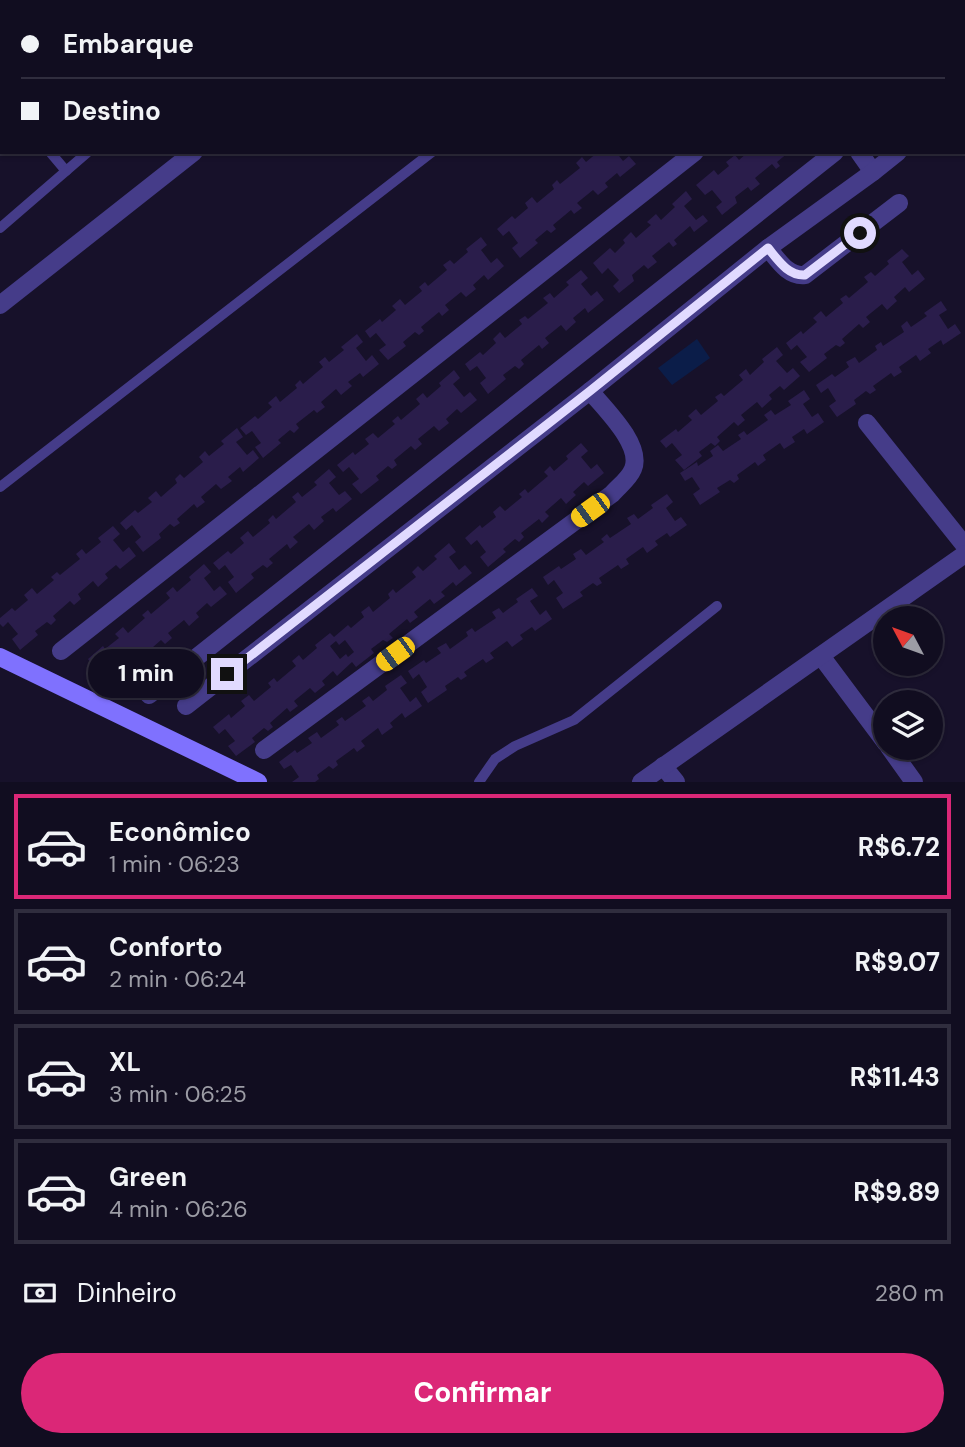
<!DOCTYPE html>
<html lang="pt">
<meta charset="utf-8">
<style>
body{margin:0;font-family:"DM Sans",sans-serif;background:#1a1629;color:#f1f3f6;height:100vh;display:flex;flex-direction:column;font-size:26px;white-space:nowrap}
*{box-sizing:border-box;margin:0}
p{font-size:23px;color:#9c9ca5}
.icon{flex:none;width:38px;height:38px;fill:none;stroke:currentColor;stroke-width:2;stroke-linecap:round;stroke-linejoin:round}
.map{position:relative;height:782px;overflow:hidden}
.details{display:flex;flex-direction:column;background:#110d20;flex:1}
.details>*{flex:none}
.hud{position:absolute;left:0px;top:0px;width:966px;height:154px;box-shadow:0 2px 5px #0004,0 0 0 2px #302d3e;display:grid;align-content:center;height:154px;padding:0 21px;background:#110d20}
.needle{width:46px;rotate:311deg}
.fabs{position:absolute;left:873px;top:606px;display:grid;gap:14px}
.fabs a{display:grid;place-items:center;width:70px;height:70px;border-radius:50%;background:#110d20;box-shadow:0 2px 5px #0004,0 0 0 2px #302d3e;font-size:35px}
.end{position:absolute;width:32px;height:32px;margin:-16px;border:9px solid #e1daff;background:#111;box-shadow:0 0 0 4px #111}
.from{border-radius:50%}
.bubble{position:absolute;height:49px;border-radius:24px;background:#110d20;box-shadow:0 2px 5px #0004,0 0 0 2px #302d3e;font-size:23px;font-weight:700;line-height:49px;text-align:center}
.car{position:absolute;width:21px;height:42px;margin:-21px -10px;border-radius:9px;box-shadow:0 0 5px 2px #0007;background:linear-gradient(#f5c518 24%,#345 0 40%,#f5c518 0 76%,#345 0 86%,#f5c518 0)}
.hud b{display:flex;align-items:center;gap:24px;height:66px;font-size:26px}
.hud b+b{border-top:2px solid #302d3e}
.hud i{width:18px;height:18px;background:#f1f3f6}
ul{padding:12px 0 0;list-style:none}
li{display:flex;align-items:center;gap:21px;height:105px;margin:0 14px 10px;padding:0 7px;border:4px solid #302d3e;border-radius:0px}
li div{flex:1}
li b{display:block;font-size:26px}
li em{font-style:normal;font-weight:700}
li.on{border-color:#db2777}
li>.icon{width:63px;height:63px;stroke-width:1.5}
.pay{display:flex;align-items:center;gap:18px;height:77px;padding:0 21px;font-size:26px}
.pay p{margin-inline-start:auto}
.primary-button{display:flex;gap:14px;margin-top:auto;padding:14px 21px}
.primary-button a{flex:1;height:80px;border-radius:42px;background:#db2777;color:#fff;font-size:28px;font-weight:700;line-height:80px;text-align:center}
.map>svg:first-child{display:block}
</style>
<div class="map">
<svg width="965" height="782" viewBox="0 0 965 782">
<rect width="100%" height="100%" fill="#17112a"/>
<!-- water -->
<polygon fill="#0b1d49" points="697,339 710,358 672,385 658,368"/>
<!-- building -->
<g fill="#2a1d4b" fill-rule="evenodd">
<polygon points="598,152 616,152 623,161 629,156 636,164 620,177 617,173 605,183 608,187 598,195 593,190 577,203 582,208 574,214 571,210 553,225 556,229 551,233 547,230 535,240 538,243 520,258 512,248 518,243 509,231 503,236 497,229 512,216 515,219 528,208 525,203 532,197 537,203 554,189 552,185 557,180 560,184 580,168 576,163 582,157 586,162"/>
<polygon points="748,152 789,152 777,162 780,166 776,169 772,164 755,178 760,184 751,191 748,187 735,197 737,203 722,215 716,207 722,202 712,190 705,195 696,185 714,170 718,175 729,166 726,162 735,155 739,160"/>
<polygon points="686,191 692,199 684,206 696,220 703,215 708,221 694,232 690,226 674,240 677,244 673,247 669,242 652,256 657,262 648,269 644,265 632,275 634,281 619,293 613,286 619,280 608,268 602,274 593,263 610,248 615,253 625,243 623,240 631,232 636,238 651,225 647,222 656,214 661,220 675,207 672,204"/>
<polygon points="481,237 487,245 481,250 491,263 497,258 504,266 488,280 484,275 473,285 476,289 466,297 461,292 445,305 449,310 442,316 439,312 421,327 424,331 419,335 415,332 403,342 406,346 388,360 379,350 386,345 376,333 370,338 365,331 380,319 382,322 396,310 392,306 400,299 405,305 422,291 419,287 425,282 428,286 447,270 443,265 450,260 454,264 468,252 466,249"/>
<polygon points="902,249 909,256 902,262 912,275 918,270 925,279 909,292 905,287 894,297 897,301 887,310 882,304 866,317 870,322 863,328 859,324 842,339 845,343 840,347 836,345 824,354 827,358 809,372 800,362 807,357 797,345 791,350 786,343 801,331 803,334 817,322 813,318 821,311 826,317 843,303 840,299 846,295 849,298 868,282 864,277 871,272 875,276 889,264 887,261"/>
<polygon points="581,270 588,278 581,284 591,296 597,291 604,300 588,313 585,308 573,318 576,322 566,331 561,325 545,338 549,343 542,349 539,345 521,360 524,364 519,369 515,366 503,375 506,379 488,394 480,383 486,378 477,366 470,371 465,364 480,352 483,355 496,343 493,339 500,332 505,338 522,324 519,320 525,316 528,319 548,303 543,298 550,293 554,298 569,285 566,282"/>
<polygon points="941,301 947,310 939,315 948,329 955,324 961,333 943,345 941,340 928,349 931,353 920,361 916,355 899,367 902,372 894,377 891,373 873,386 876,390 870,394 866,391 854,400 856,404 837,417 829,406 836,401 828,388 821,393 816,385 832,374 835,377 849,367 846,362 855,357 859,363 877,350 875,346 881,342 883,346 904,332 901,326 907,321 911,327 927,316 924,313"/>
<polygon points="357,334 363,342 356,348 366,361 372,355 379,364 363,377 360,373 348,382 352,386 341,395 336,389 321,402 325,407 317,413 314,410 296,424 299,428 294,433 290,430 278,440 281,443 263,458 255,447 261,443 252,431 246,435 240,428 255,416 258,419 272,407 268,403 276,396 280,402 297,388 295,385 300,380 303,384 323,367 319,362 325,357 329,362 344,350 341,347"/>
<polygon points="777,347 783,355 776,361 787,373 793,368 800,376 784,390 780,386 769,395 772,399 762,408 757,402 741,415 745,420 738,426 734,422 717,437 720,441 715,446 711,443 699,452 702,456 684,470 675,460 682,455 672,443 666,448 660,441 676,429 678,432 692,420 688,416 696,409 701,415 718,401 715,397 721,393 724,396 743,380 739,375 746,369 750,375 764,362 762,359"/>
<polygon points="454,370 460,378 453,384 464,397 470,392 477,400 461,413 457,409 446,419 449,423 439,431 434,426 418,439 422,444 415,450 411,446 394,460 397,465 392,469 388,466 376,476 379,480 361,494 352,484 359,479 349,467 343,472 337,465 353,452 355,455 369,444 365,439 373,433 378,438 395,424 392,421 398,416 401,420 420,404 416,399 423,393 427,398 441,386 439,383"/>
<polygon points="804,390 810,399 803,404 812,417 818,413 824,422 807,434 804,429 792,437 795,442 784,449 780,443 763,455 766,460 758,466 755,462 737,475 739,479 734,483 730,480 717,488 720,492 700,505 693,494 700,489 692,477 685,481 680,473 697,462 698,466 713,456 710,451 718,445 723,451 741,439 738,435 744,431 747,435 768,420 764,415 771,410 775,415 791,405 788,401"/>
<polygon points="237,428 243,437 236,442 247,455 253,450 259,458 243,472 240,467 228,477 232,481 221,489 216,484 201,497 205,502 197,508 194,504 177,519 180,523 174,527 170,524 159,534 161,538 143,552 135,542 141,537 132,525 126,530 120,523 135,510 138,513 152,502 148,498 156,491 161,497 177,483 175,479 180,474 184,478 203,462 199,457 205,451 209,456 224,444 221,441"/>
<polygon points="581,443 588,451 581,457 591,469 597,464 604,473 588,486 584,482 573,492 576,495 566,504 561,498 545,512 549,516 542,523 539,519 521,533 524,537 519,542 515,539 503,549 506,552 488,567 480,557 486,552 477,540 471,545 465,538 480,525 482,528 496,517 493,512 500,506 505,511 522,497 519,494 525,489 528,493 548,476 544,472 550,466 554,471 568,459 566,456"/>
<polygon points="329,469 336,477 329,483 339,495 345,491 352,499 336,512 333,508 321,517 324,521 314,530 309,524 293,537 298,542 290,549 287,544 269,559 273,563 267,568 263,565 251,574 254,578 236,593 228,582 234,577 225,565 219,570 213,563 228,551 231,554 244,543 240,538 248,531 253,537 270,523 268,520 273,515 276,519 296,502 292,497 298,492 302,497 317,485 314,482"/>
<polygon points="667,494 673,502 666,508 675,521 681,517 687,525 670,537 667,533 655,541 658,545 647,553 643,547 626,559 629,564 621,569 618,565 599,578 602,583 597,586 593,583 580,592 583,596 563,609 556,598 563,593 554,580 548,585 543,577 559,566 561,569 576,559 573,554 581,549 586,555 604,542 601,539 607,534 610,538 631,524 627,518 634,514 638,519 653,508 651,505"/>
<polygon points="113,526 120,534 113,540 123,552 129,547 136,556 120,569 116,565 105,574 108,578 98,587 93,581 78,594 81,599 74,605 70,601 53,616 56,620 51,625 47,622 35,631 38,635 20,650 12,639 18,634 8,622 3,627 0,624 0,618 12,608 15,611 28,600 24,595 32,588 37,594 54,580 51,577 57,572 60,575 80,559 76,554 82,549 86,554 101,542 98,538"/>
<path d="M 449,543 L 456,552 L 449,557 L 459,570 L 465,565 L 472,573 L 456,586 L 453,582 L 441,592 L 445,596 L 434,604 L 430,599 L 414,612 L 418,617 L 410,623 L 407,619 L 389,634 L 393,638 L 387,642 L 383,640 L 371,649 L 374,653 L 356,667 L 352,662 L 337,676 L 333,671 L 322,681 L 325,685 L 315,693 L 310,688 L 294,701 L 298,706 L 290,712 L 287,708 L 270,723 L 273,727 L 268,731 L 264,728 L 252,738 L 255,742 L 236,756 L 228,746 L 235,741 L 225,729 L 219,734 L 213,727 L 229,714 L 231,718 L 245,706 L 241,701 L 249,695 L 254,701 L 271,687 L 268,683 L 274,678 L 277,682 L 296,666 L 292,661 L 299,655 L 303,660 L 317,648 L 315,645 L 330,633 L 334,637 L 348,625 L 351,628 L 364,617 L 361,612 L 369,606 L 373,612 L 390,598 L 388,594 L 393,589 L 396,593 L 416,577 L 412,572 L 418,566 L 423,571 L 437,559 L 434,556 ZM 345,640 L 354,652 L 348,657 L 346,654 L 340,659 L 330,646 L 336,641 L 339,645 Z"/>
<polygon points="204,564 211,572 204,578 214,591 220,586 227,594 211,607 207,603 196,613 199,617 189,626 184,620 168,633 172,638 165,644 161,640 144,655 147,659 142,663 138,660 126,670 129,674 111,688 102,678 109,673 99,661 93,666 88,659 103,646 105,649 119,638 115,634 123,627 128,633 145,618 142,615 148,610 151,614 170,598 166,593 173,587 177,592 191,580 189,577"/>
<polygon points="532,588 538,596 530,601 540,615 546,610 552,619 535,631 532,627 520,635 523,639 512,647 507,641 490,653 494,658 486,663 483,659 464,672 467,676 461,680 458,677 445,686 447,690 428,703 421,692 427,687 419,674 413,679 408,671 424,660 426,663 441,653 437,648 446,643 450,649 468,636 466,632 472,628 475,632 496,618 492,612 499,608 503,613 518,602 516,599"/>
<polygon points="401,675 407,683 400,688 410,702 416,697 422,706 405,718 402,713 390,723 393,727 382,735 378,728 361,741 365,746 357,752 354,748 336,761 338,765 333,769 329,766 317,775 319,779 315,782 292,782 299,777 291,765 284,769 279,762 295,750 297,753 312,743 308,738 317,732 321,738 339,725 336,721 342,717 345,721 366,706 362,701 369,696 373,701 387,690 385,686"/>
</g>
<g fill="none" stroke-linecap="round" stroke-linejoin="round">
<!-- service -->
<g stroke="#453c89" stroke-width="10">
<polyline points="106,0 107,2"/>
<polyline points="27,2 29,0"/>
<polyline points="301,2 303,0"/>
<polyline points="626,2 628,0"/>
<polyline points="0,31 2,29"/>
<polyline points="0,95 2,97"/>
<polyline points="50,152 66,171"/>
<polyline points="0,228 88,152"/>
<polyline points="0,487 432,152"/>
<polyline points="479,782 495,759 515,746 574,720 717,606"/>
</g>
<!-- minor -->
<g stroke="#453c89" stroke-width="18">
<polyline points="390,2 392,0"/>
<polyline points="885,2 888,0"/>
<polyline points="964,68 965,68"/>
<polyline points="964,100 965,99"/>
<polyline points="859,152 873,172"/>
<path d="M 768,248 C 778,260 788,277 805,275 L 899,203"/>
<polyline points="0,305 194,152"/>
<polyline points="867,423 965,546"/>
<polyline points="61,651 695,152"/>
<polyline points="821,656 886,743"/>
<polyline points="149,695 835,152"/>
<polyline points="186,706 590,391 768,248 873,172 898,152"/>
<polyline points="889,747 914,782"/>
<path d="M 264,750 L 612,494 C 619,486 629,479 633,469 C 643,445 604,408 590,391"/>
<polyline points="663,766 676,782"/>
<polyline points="641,782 965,554"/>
</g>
<!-- secondary -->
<polyline stroke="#7f71fe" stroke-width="18" points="0,657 258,782"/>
</g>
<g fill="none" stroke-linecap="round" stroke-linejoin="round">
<!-- route -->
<path stroke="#e1daff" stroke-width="9" d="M 227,674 L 590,391 L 768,248 C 778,260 788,276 805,275 L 860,233"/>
</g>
</svg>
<div class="fabs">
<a><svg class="needle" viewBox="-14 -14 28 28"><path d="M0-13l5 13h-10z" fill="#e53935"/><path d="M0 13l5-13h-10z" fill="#9c9ca5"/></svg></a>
<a><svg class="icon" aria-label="layers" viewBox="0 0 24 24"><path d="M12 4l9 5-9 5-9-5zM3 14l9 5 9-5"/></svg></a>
</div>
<i class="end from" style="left:860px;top:233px"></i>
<i class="end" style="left:227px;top:674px"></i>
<div class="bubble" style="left:88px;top:649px;width:116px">1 min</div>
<i class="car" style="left:590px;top:510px;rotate:234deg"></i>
<i class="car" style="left:395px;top:654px;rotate:234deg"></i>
<div class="hud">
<b><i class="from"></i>Embarque</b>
<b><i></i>Destino</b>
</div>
</div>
<section class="details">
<ul>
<li class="on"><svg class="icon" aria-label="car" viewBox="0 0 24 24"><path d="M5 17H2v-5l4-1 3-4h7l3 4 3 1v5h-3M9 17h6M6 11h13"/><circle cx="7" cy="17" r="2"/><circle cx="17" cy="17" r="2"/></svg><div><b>Econômico</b><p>1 min · 06:23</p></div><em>R$6.72</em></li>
<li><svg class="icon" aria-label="car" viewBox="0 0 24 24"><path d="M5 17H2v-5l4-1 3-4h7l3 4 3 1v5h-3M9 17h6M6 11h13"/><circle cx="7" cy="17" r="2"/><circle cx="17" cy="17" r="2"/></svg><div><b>Conforto</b><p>2 min · 06:24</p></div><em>R$9.07</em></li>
<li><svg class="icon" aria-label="car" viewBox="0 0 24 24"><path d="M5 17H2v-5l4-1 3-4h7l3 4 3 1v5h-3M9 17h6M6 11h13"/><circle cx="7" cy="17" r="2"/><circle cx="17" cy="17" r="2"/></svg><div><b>XL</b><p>3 min · 06:25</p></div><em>R$11.43</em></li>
<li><svg class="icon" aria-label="car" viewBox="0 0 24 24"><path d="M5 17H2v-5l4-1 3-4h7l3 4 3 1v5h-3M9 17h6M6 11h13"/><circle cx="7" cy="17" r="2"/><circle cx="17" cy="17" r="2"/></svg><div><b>Green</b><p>4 min · 06:26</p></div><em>R$9.89</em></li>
</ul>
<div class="pay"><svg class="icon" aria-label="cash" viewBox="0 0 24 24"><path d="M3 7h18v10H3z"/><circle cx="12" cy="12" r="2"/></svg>Dinheiro<p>280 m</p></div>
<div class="primary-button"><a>Confirmar</a></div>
</section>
